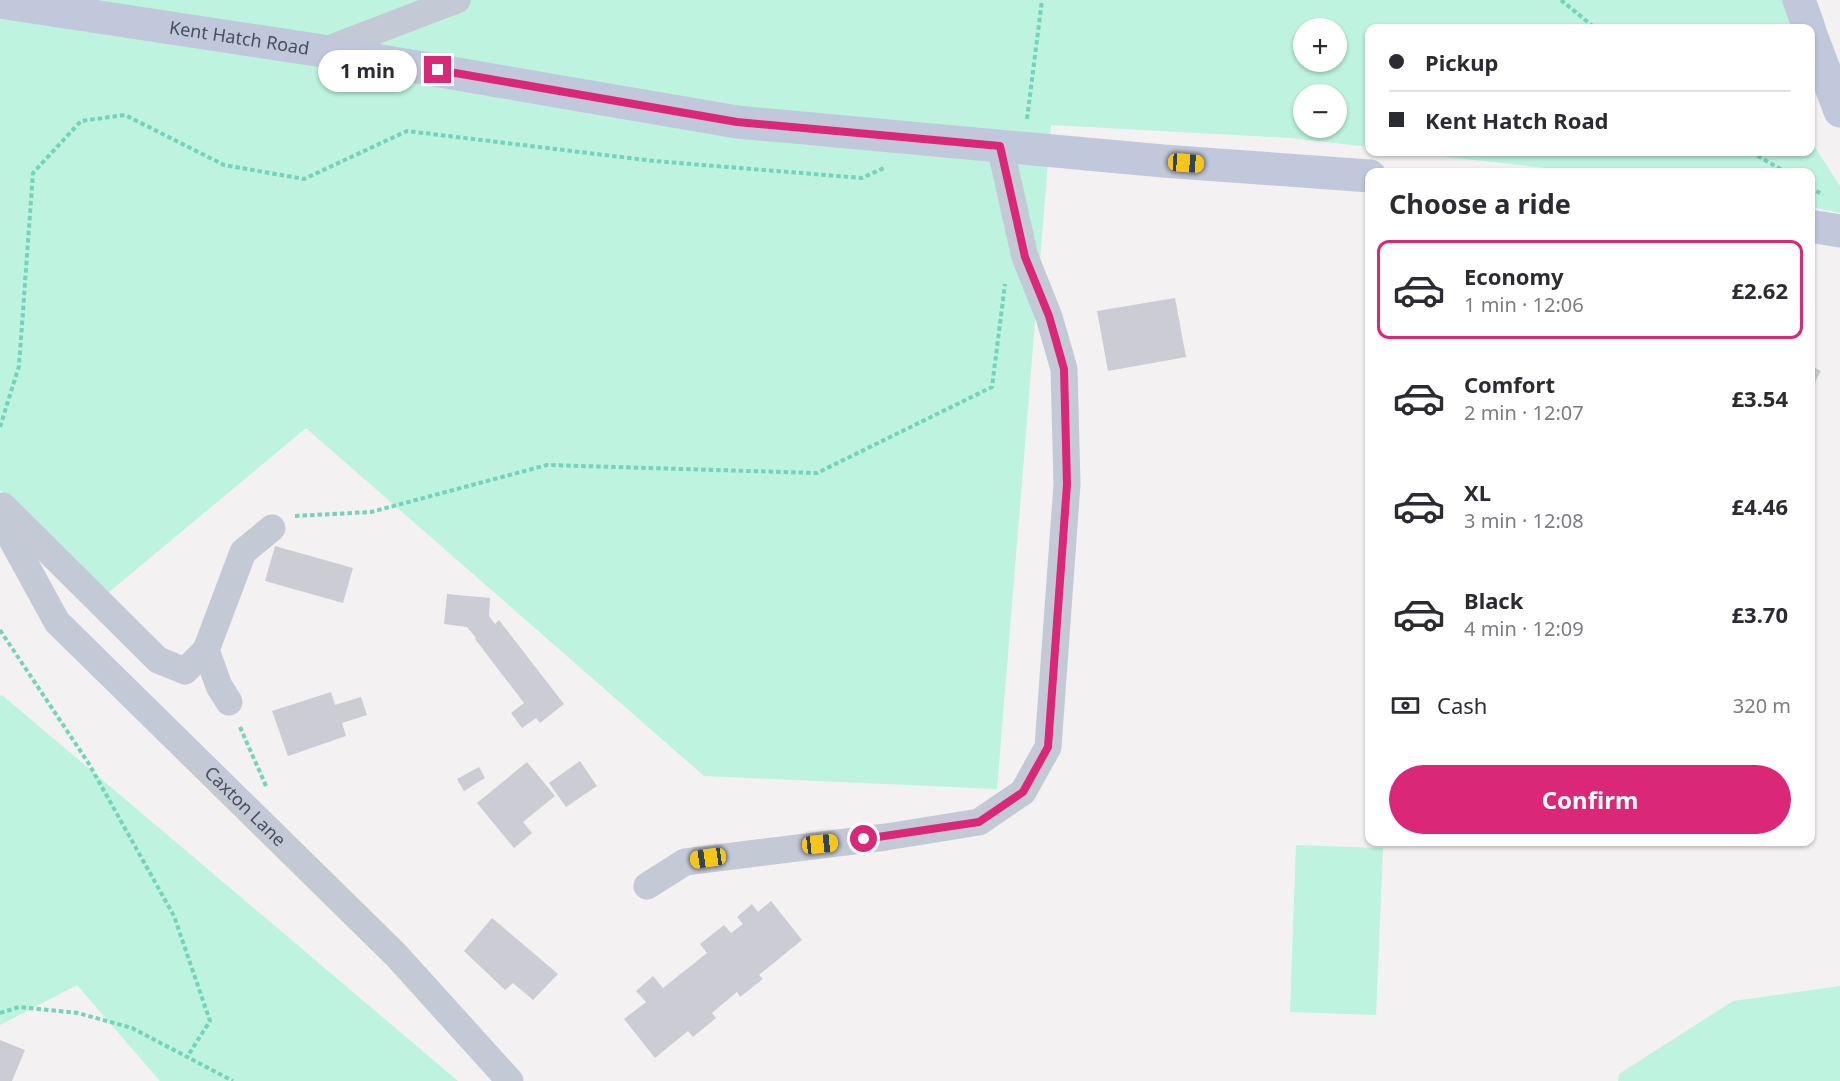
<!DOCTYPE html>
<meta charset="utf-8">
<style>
body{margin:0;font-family:"Noto Sans",sans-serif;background:#f2f2f3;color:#2b2b33;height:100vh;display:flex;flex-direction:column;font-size:22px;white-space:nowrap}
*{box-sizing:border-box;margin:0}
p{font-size:20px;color:#7c7c81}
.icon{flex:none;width:33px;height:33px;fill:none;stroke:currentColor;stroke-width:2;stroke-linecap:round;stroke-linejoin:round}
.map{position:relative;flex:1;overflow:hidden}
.details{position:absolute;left:1365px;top:168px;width:450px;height:678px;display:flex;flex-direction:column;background:#fff;border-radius:12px;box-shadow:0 2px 4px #0004}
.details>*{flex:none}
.hud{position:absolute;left:1365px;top:24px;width:450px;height:132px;border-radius:12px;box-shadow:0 2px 4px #0004;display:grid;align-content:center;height:132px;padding:0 24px;background:#fff}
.fabs{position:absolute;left:1293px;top:18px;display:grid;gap:12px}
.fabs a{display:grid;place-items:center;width:54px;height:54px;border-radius:50%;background:#fff;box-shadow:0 2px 4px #0004;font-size:30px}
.end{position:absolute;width:27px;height:27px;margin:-14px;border:8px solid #db2777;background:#fff;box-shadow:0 0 0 3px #fff}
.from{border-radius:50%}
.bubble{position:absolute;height:42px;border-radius:21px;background:#fff;box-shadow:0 2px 4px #0004;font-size:20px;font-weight:700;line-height:42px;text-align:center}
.car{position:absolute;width:18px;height:36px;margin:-18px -9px;border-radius:8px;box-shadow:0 0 4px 2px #0007;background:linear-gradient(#f5c518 24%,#345 0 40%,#f5c518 0 76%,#345 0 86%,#f5c518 0)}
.hud b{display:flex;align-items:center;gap:21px;height:57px;font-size:22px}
.hud b+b{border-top:2px solid #e1e1e2}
.hud i{width:15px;height:15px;background:#2b2b33}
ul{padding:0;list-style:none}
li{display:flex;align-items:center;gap:18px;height:99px;margin:0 12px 9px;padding:0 12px;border:3px solid transparent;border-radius:12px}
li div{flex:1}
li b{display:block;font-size:22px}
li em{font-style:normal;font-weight:700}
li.on{border-color:#db2777}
li>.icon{width:54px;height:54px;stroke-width:1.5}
h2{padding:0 24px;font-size:27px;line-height:72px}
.pay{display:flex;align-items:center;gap:15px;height:66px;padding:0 24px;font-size:22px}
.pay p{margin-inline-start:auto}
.action{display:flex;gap:12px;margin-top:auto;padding:12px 24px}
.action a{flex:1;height:69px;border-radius:36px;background:#db2777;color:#fff;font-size:24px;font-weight:700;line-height:69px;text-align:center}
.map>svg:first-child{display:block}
</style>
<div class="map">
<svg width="1840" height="1081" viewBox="0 0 1840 1081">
<rect width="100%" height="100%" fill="#f3f1f1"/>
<!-- green -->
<g fill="#bdf3df" fill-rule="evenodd">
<path d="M 0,0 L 1787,0 L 1796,28 L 1370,28 L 1369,147 L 1291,138 L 1051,125 L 997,789 L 704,776 L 306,428 L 103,597 L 0,490 ZM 1304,28 L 1336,28 L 1336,62 L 1304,62 ZM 1304,94 L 1336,94 L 1336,128 L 1304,128 Z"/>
<polygon points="1811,133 1814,146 1840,186 1840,213 1811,207 1810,172 1583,172 1404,152 1810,152"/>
<polygon points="2,695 458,1081 160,1081 77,985 0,1025 0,696"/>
<polygon points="1296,845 1383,848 1376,1015 1290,1012"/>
<polygon points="1840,986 1840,1081 1618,1081 1619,1074 1733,1001"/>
</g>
<!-- building -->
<g fill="#cbccd4">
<polygon points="1175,298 1186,357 1108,371 1097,311"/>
<polygon points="1810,365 1821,371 1810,391"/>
<polygon points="275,546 353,568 343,603 265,581"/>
<polygon points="447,594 490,598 489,616 495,624 499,620 564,704 540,723 536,718 522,728 511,713 524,703 475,639 476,638 467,627 444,624"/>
<polygon points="331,692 335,705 361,697 367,715 342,723 346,736 288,756 272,711"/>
<polygon points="580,761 597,786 566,807 549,783"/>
<polygon points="527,762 555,796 523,822 532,833 514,848 477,803"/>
<polygon points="479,767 485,778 464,791 457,779"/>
<polygon points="771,901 802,940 759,975 763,979 740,997 737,992 712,1013 716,1018 693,1037 688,1031 655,1058 624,1019 646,1002 636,991 653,976 663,988 707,953 700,944 724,925 731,933 743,924 737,917 752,904 758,912"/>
<polygon points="492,918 558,974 533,1000 513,983 505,990 464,951"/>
<polygon points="0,1040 25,1050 12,1081 0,1081"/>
</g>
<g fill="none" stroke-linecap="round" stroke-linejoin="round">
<!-- path -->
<g stroke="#72d4ba" stroke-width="4" stroke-dasharray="4.5 3" stroke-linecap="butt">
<polyline points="1561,0 1595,28"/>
<polyline points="1027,119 1042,0"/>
<polyline points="1751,152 1786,172"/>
<polyline points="1810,187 1823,195"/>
<polyline points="0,427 19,366 33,173 81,121 125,115 224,165 304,179 407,131 654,161 862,178 886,167"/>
<polyline points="295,516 371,512 547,465 817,473 992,387 1005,284"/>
<polyline points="0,630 89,764 174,916 210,1021 187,1057"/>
<polyline points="240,727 266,786"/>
<polyline points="0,1013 19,1007 78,1013 132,1028 233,1081"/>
</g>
<!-- street -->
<g stroke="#c4c9d6" stroke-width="27">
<polyline points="323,51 457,0"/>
<polyline points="3,506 158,660 185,671 206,650"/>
<path id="s1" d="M 0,518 L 57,622 L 396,955 L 510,1081"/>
<polyline points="229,702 219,686 206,650 243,552 272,528"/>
<polyline points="647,886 685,862 886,837 979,822 1023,792 1048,747 1067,484 1064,369 1049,317 1025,257 1000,146"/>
</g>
<!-- secondary -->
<g stroke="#c2c8db" stroke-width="33">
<polyline points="1799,0 1809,28"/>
<path id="s2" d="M 0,2 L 323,51 L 737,122 L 1163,161 L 1370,176"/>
<polyline points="1810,32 1840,111"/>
<polyline points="1810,226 1840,231"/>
</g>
</g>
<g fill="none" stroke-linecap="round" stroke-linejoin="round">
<!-- route -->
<polyline stroke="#db2777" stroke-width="8" points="438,70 737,122 1000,146 1025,257 1049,316 1064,369 1067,484 1048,747 1023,792 979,822 864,839"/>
</g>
<g text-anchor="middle" stroke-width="6" stroke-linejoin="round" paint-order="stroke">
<!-- street labels -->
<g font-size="18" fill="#474e60" stroke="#fff">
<text dy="6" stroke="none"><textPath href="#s2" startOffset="242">Kent Hatch Road</textPath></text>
<text dy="6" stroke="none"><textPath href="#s1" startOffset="382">Caxton Lane</textPath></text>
</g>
</g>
</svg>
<div class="fabs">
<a>+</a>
<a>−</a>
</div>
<i class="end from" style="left:864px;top:839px"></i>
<i class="end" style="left:438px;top:70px"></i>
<div class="bubble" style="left:318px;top:50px;width:99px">1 min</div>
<i class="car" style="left:1186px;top:163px;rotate:94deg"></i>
<i class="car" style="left:820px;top:844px;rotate:84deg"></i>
<i class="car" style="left:708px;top:858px;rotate:262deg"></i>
<div class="hud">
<b><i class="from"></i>Pickup</b>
<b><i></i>Kent Hatch Road</b>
</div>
<section class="details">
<h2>Choose a ride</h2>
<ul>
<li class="on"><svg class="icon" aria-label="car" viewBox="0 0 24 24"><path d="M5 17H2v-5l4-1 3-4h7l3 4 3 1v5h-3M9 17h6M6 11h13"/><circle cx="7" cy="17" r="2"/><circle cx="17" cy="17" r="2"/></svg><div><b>Economy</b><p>1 min · 12:06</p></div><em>£2.62</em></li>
<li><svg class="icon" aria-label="car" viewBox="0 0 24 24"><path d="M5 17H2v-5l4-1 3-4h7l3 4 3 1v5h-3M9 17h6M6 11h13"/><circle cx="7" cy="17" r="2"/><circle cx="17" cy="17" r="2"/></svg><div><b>Comfort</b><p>2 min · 12:07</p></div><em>£3.54</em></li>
<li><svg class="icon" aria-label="car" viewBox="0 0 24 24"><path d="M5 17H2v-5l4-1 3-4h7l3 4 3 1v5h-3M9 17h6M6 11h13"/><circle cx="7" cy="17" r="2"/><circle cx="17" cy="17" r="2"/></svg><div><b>XL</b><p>3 min · 12:08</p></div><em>£4.46</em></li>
<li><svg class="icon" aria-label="car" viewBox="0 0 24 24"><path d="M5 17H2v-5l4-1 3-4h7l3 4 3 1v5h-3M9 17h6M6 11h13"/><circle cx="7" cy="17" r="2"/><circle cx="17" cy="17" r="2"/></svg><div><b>Black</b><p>4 min · 12:09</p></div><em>£3.70</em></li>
</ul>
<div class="pay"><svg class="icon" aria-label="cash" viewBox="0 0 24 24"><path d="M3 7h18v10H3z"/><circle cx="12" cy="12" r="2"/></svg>Cash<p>320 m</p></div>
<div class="action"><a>Confirm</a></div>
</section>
</div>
